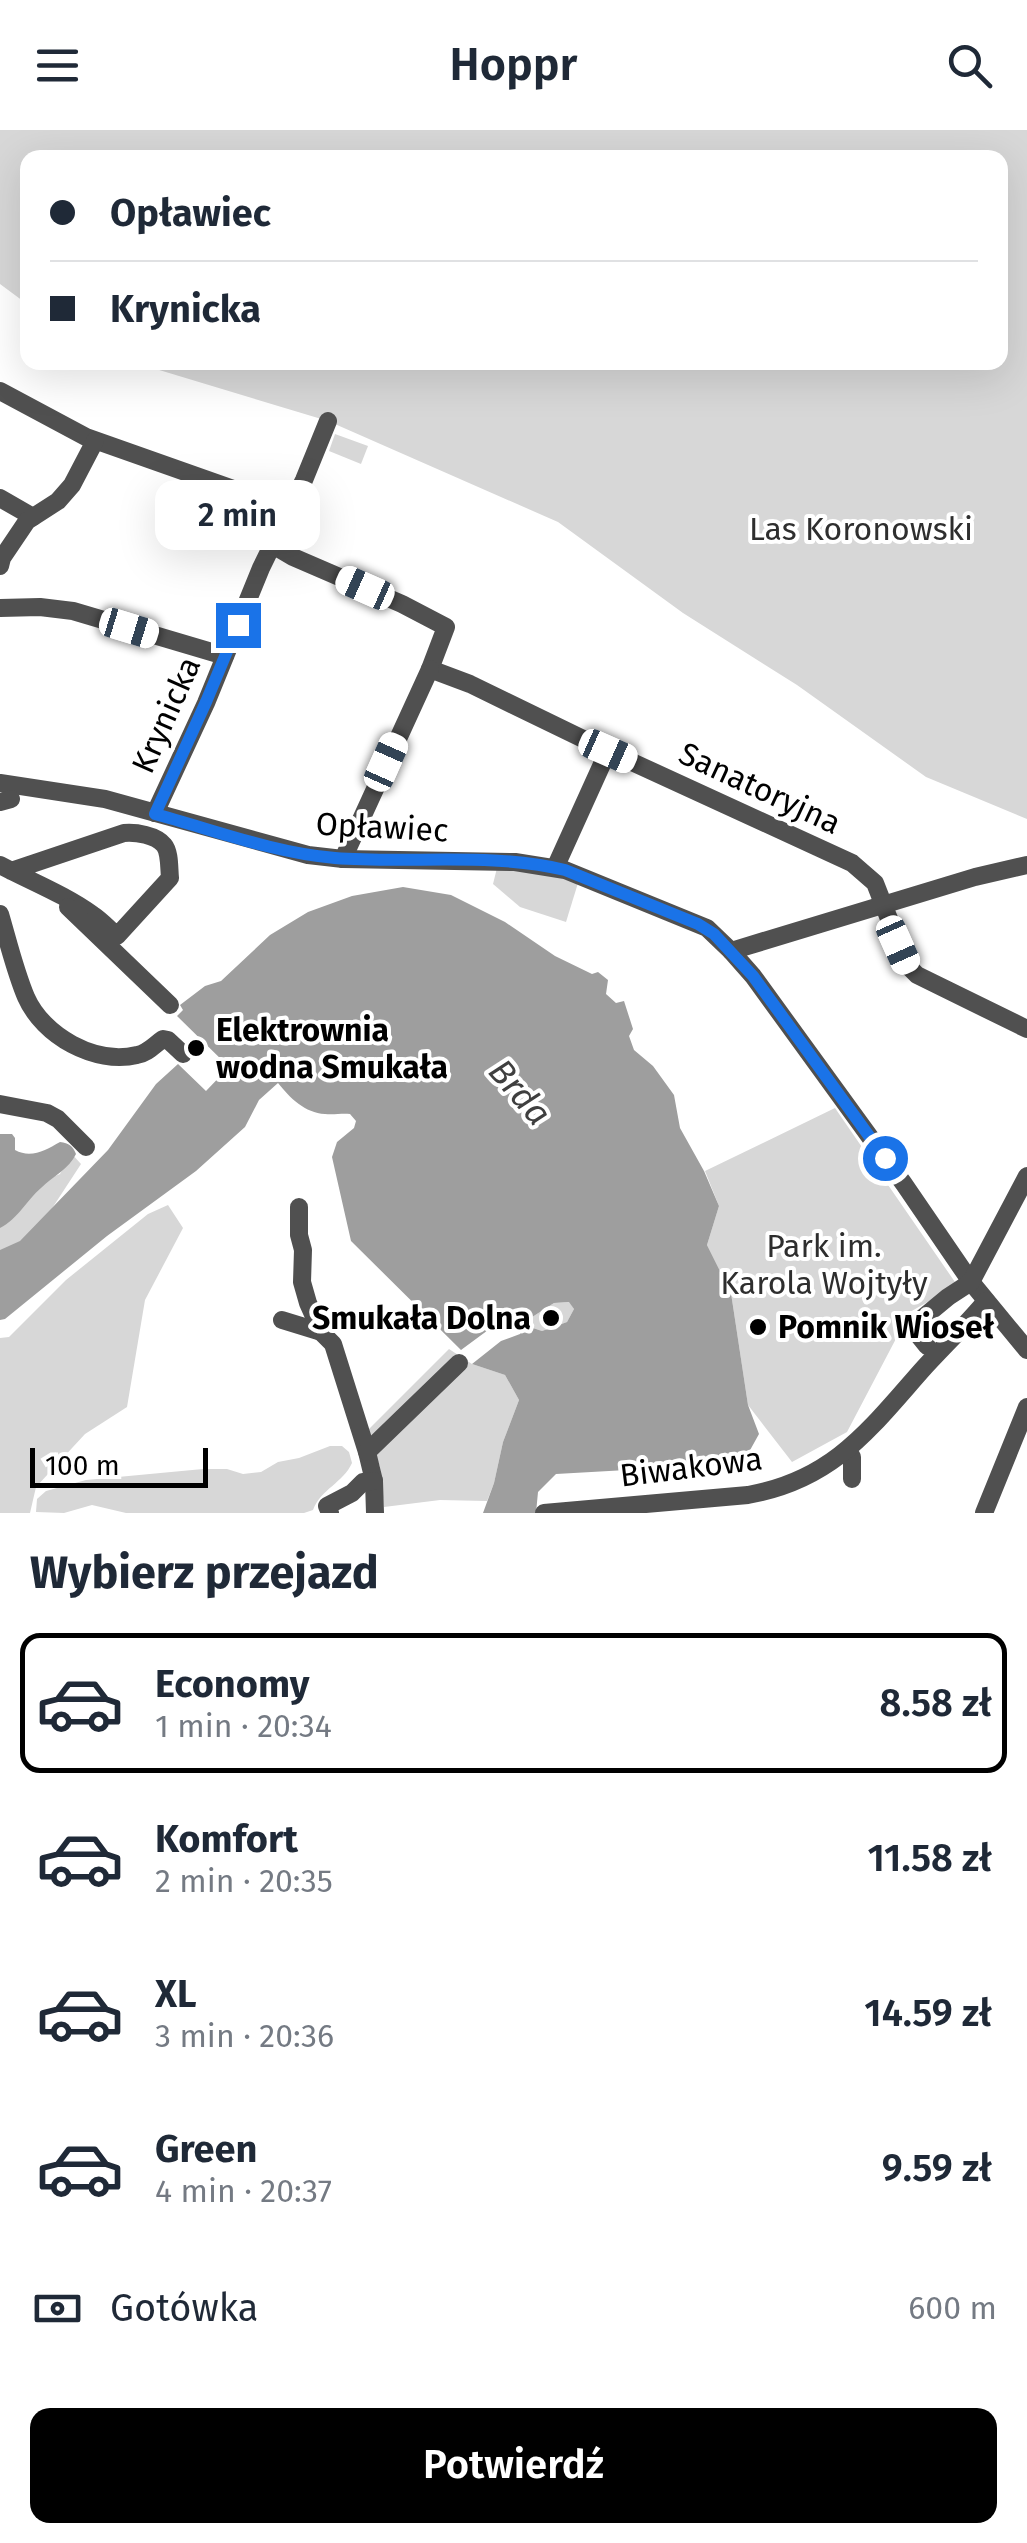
<!DOCTYPE html>
<html lang="pl">
<meta charset="utf-8">
<style>
body{margin:0;font-family:"Fira Sans",sans-serif;background:#f2f2f3;color:#1f2937;height:100vh;display:flex;flex-direction:column;font-size:38px;white-space:nowrap}
*{box-sizing:border-box;margin:0}
p{font-size:32px;color:#747a83}
.icon{flex:none;width:55px;height:55px;fill:none;stroke:currentColor;stroke-width:2;stroke-linecap:round;stroke-linejoin:round}
.map{position:relative;height:1383px;overflow:hidden}
.sheet{display:flex;flex-direction:column;background:#fff;flex:1}
.sheet>*{flex:none}
.hud{position:absolute;left:20px;top:20px;width:988px;height:220px;border-radius:20px;box-shadow:0 10px 40px #0002;display:grid;align-content:center;height:220px;padding:0 30px;background:#fff}
.scale{position:absolute;left:30px;bottom:25px;width:178px;box-sizing:border-box;padding-left:10px;border:5px solid #000;border-top:0;font-size:28px;line-height:35px;white-space:nowrap;color:#000;-webkit-text-stroke:8px #fff;paint-order:stroke}
.end{position:absolute;width:45px;height:45px;margin:-22px;border:12px solid #1a73e8;background:#fff;box-shadow:0 0 0 5px #fff}
.from{border-radius:50%}
.bubble{position:absolute;height:70px;border-radius:20px;background:#fff;box-shadow:0 10px 40px #0002;font-size:32px;font-weight:600;line-height:70px;text-align:center}
.car{position:absolute;width:30px;height:60px;margin:-30px -15px;border-radius:12px;box-shadow:0 0 8px 2px #0007;background:linear-gradient(#fff 24%,#345 0 40%,#fff 0 76%,#345 0 86%,#fff 0)}
.hud b{display:flex;align-items:center;gap:35px;height:95px;font-size:38px}
.hud b+b{border-top:2px solid #e0e1e3}
.hud i{width:25px;height:25px;background:#1f2937}
ul{padding:0;list-style:none}
li{display:flex;align-items:center;gap:30px;height:140px;margin:0 20px 15px;padding:0 10px;border:5px solid transparent;border-radius:20px}
li div{flex:1}
li b{display:block;font-size:38px}
li em{font-style:normal;font-weight:600}
li.on{border-color:#000}
li>.icon{width:90px;height:90px;stroke-width:1.5}
h2{padding:0 30px;font-size:45px;line-height:120px}
.pay{display:flex;align-items:center;gap:25px;height:110px;padding:0 30px;font-size:38px}
.pay p{margin-inline-start:auto}
.button{display:flex;gap:20px;margin-top:auto;padding:20px 30px}
.button a{flex:1;height:115px;border-radius:20px;background:#000;color:#fff;font-size:40px;font-weight:600;line-height:115px;text-align:center}
header{display:flex;justify-content:space-between;align-items:center;height:130px;padding:0 30px;background:#fff;font-size:45px;font-weight:600}
.map>svg:first-child{display:block}
</style>
<header><svg class="icon" aria-label="menu" viewBox="0 0 24 24"><path d="M4 6h16M4 12h16M4 18h16"/></svg>Hoppr<svg class="icon" aria-label="search" viewBox="0 0 24 24"><circle cx="10" cy="10" r="6"/><path d="M15 15l6 6"/></svg></header>
<div class="map">
<svg width="1027" height="1383" viewBox="0 0 1027 1383">
<rect width="100%" height="100%" fill="#fff"/>
<!-- green -->
<g fill="#d7d7d7">
<polygon points="0,0 1027,0 1027,689 926,647 797,555 683,483 558,392 328,291 136,233 1000,232 1000,28 28,28 27,174 0,154"/>
<polygon points="335,304 368,316 361,334 329,321"/>
<polygon points="497,738 542,742 578,753 566,792 520,777 493,754"/>
<polygon points="835,978 957,1155 910,1182 847,1302 792,1332 748,1275 731,1163 707,1115 719,1076 705,1041"/>
<polygon points="71,1023 81,1034 30,1112 0,1128 0,1096 38,1053 60,1044"/>
<polygon points="168,1075 183,1098 145,1170 127,1277 85,1304 36,1357 30,1383 0,1383 0,1208 9,1207 66,1150 148,1084"/>
<polygon points="570,1172 574,1179 567,1192 542,1201 530,1197 526,1191 554,1173"/>
<polygon points="449,1219 472,1234 505,1245 519,1270 503,1312 494,1353 487,1371 440,1370 384,1377 380,1337 367,1301"/>
<path d="M 330,1316 L 342,1316 L 349,1322 L 352,1333 C 343,1353 321,1359 313,1380 L 304,1383 L 126,1383 L 92,1375 L 64,1383 L 36,1382 L 37,1369 L 46,1361 L 86,1350 L 203,1339 L 227,1339 L 243,1344 L 261,1342 L 278,1332 L 299,1328 Z"/>
</g>
<!-- water -->
<g fill="#9e9e9e" fill-rule="evenodd">
<path d="M 403,757 L 451,765 L 505,792 L 555,826 L 592,844 L 598,842 L 608,850 L 606,864 L 616,873 L 624,871 L 633,899 L 629,906 L 634,920 L 653,936 L 674,965 L 680,998 L 704,1041 L 719,1076 L 707,1115 L 731,1163 L 748,1275 L 759,1304 L 744,1331 L 715,1335 L 556,1344 L 538,1362 L 536,1383 L 483,1383 L 494,1353 L 503,1312 L 519,1270 L 505,1245 L 472,1234 L 501,1211 L 520,1204 L 520,1199 L 513,1199 L 503,1189 L 461,1220 L 351,1111 L 332,1027 L 337,1012 L 354,998 L 356,991 L 350,984 C 342,983 334,985 325,984 C 305,983 290,968 278,953 L 259,970 L 245,997 L 196,1041 L 107,1106 L 5,1189 L 0,1190 L 0,1120 L 20,1111 L 108,1020 L 156,954 L 178,934 L 206,961 L 229,937 L 177,886 L 183,880 L 180,875 L 205,856 L 221,851 L 270,805 L 308,782 L 352,766 ZM 569,1172 L 574,1179 L 567,1192 L 542,1201 L 530,1197 L 526,1191 L 554,1173 Z"/>
<path d="M 0,1004 L 12,1004 L 15,1008 L 15,1020 C 31,1029 46,1020 60,1012 C 69,1013 73,1016 76,1024 C 69,1039 53,1046 41,1058 C 26,1071 18,1089 0,1098 Z"/>
</g>
<g fill="none" stroke-linecap="round" stroke-linejoin="round">
<!-- minor -->
<g stroke="#505050" stroke-width="18">
<polyline points="0,261 86,307 290,379"/>
<polyline points="0,368 33,387"/>
<polyline points="271,414 293,427 402,474 446,497 430,539 470,554 608,621 852,733 875,753 907,835 917,845 1027,899"/>
<polyline points="0,436 2,428 27,391 58,371 72,355 95,311"/>
<polyline points="0,478 40,477 73,481 225,526"/>
<polyline points="0,653 105,669 308,725 343,729 515,732 565,740 707,798 731,821 753,846 904,1054 971,1152 1027,1220"/>
<polyline points="0,672 11,669"/>
<polyline points="155,683 206,573 261,438 304,350 328,291"/>
<polyline points="343,729 430,539"/>
<path d="M 0,735 C 30,751 66,765 93,785 C 102,791 109,799 117,806 L 170,748 C 169,739 170,722 164,715 C 156,705 136,702 124,703 L 11,741"/>
<polyline points="555,738 608,621"/>
<polyline points="68,777 170,875"/>
<path d="M 0,784 C 8,811 15,841 26,867 C 43,906 95,935 137,925 C 148,923 154,915 163,909 L 168,910 L 183,924"/>
<polyline points="731,821 975,747 1027,735"/>
<polyline points="0,974 47,983 58,989 86,1017"/>
<polyline points="299,1077 299,1105 303,1120 302,1152 308,1173 321,1202"/>
<polyline points="282,1190 321,1202 333,1214 367,1322 374,1351 375,1383"/>
<polyline points="927,1216 919,1206 919,1191 948,1167 971,1152 1027,1046"/>
<polyline points="847,1320 852,1327 852,1349"/>
<polyline points="367,1322 459,1233"/>
<polyline points="330,1383 327,1376 352,1363 363,1352 374,1351"/>
<path d="M 544,1383 L 748,1365 C 833,1350 869,1300 922,1240 C 943,1217 966,1195 986,1171"/>
<polyline points="984,1383 1027,1277"/>
</g>
</g>
<g fill="none" stroke-linecap="round" stroke-linejoin="round">
<!-- route -->
<path stroke="#1a73e8" stroke-width="12" d="M 238,495 L 206,572 L 155,684 C 214,700 274,723 335,728 C 411,734 490,722 565,740 L 698,794 L 714,804 L 753,846 L 885,1028"/>
</g>
<!-- markers -->
<g fill="#000" stroke="#fff" stroke-width="4">
<circle cx="196" cy="918" r="10"/>
<circle cx="551" cy="1188" r="10"/>
<circle cx="758" cy="1197" r="10"/>
</g>
<g text-anchor="middle" stroke-width="8" stroke-linejoin="round" paint-order="stroke">
<!-- park labels -->
<g font-size="32" fill="#2e2e2e" stroke="#fff">
<text x="861" y="410">Las Koronowski</text>
<text x="824" y="1127">Park im.<tspan x="824" dy="37">Karola Wojtyły</tspan></text>
</g>
<!-- street labels -->
<g font-size="32" fill="#000" stroke="#fff">
<text transform="translate(166 585) rotate(-66)" y="11">Krynicka</text>
<text transform="translate(760 658) rotate(25)" y="11">Sanatoryjna</text>
<text transform="translate(382 697) rotate(3)" y="11">Opławiec</text>
<text transform="translate(691 1337) rotate(-7)" y="11">Biwakowa</text>
</g>
<!-- poi labels -->
<g font-size="32" font-weight="bold" fill="#000" stroke="#fff" text-anchor="start">
<text x="216" y="911">Elektrownia<tspan x="216" dy="37">wodna Smukała</tspan></text>
<text x="531" y="1199" text-anchor="end">Smukała Dolna</text>
<text x="778" y="1208">Pomnik Wioseł</text>
</g>
<!-- water labels -->
<g font-size="35" font-style="italic" fill="#3f3f3f" stroke="#fff">
<text transform="translate(520 962) rotate(49)" y="12">Brda</text>
</g>
</g>
</svg>
<div class="scale">100 m</div>
<i class="end from" style="left:885px;top:1028px"></i>
<i class="end" style="left:238px;top:495px"></i>
<div class="bubble" style="left:155px;top:350px;width:165px">2 min</div>
<i class="car" style="left:365px;top:458px;rotate:294deg"></i>
<i class="car" style="left:129px;top:498px;rotate:107deg"></i>
<i class="car" style="left:608px;top:621px;rotate:114deg"></i>
<i class="car" style="left:386px;top:632px;rotate:24deg"></i>
<i class="car" style="left:898px;top:815px;rotate:156deg"></i>
<div class="hud">
<b><i class="from"></i>Opławiec</b>
<b><i></i>Krynicka</b>
</div>
</div>
<section class="sheet">
<h2>Wybierz przejazd</h2>
<ul>
<li class="on"><svg class="icon" aria-label="car" viewBox="0 0 24 24"><path d="M5 17H2v-5l4-1 3-4h7l3 4 3 1v5h-3M9 17h6M6 11h13"/><circle cx="7" cy="17" r="2"/><circle cx="17" cy="17" r="2"/></svg><div><b>Economy</b><p>1 min · 20:34</p></div><em>8.58 zł</em></li>
<li><svg class="icon" aria-label="car" viewBox="0 0 24 24"><path d="M5 17H2v-5l4-1 3-4h7l3 4 3 1v5h-3M9 17h6M6 11h13"/><circle cx="7" cy="17" r="2"/><circle cx="17" cy="17" r="2"/></svg><div><b>Komfort</b><p>2 min · 20:35</p></div><em>11.58 zł</em></li>
<li><svg class="icon" aria-label="car" viewBox="0 0 24 24"><path d="M5 17H2v-5l4-1 3-4h7l3 4 3 1v5h-3M9 17h6M6 11h13"/><circle cx="7" cy="17" r="2"/><circle cx="17" cy="17" r="2"/></svg><div><b>XL</b><p>3 min · 20:36</p></div><em>14.59 zł</em></li>
<li><svg class="icon" aria-label="car" viewBox="0 0 24 24"><path d="M5 17H2v-5l4-1 3-4h7l3 4 3 1v5h-3M9 17h6M6 11h13"/><circle cx="7" cy="17" r="2"/><circle cx="17" cy="17" r="2"/></svg><div><b>Green</b><p>4 min · 20:37</p></div><em>9.59 zł</em></li>
</ul>
<div class="pay"><svg class="icon" aria-label="cash" viewBox="0 0 24 24"><path d="M3 7h18v10H3z"/><circle cx="12" cy="12" r="2"/></svg>Gotówka<p>600 m</p></div>
<div class="button"><a>Potwierdź</a></div>
</section>
